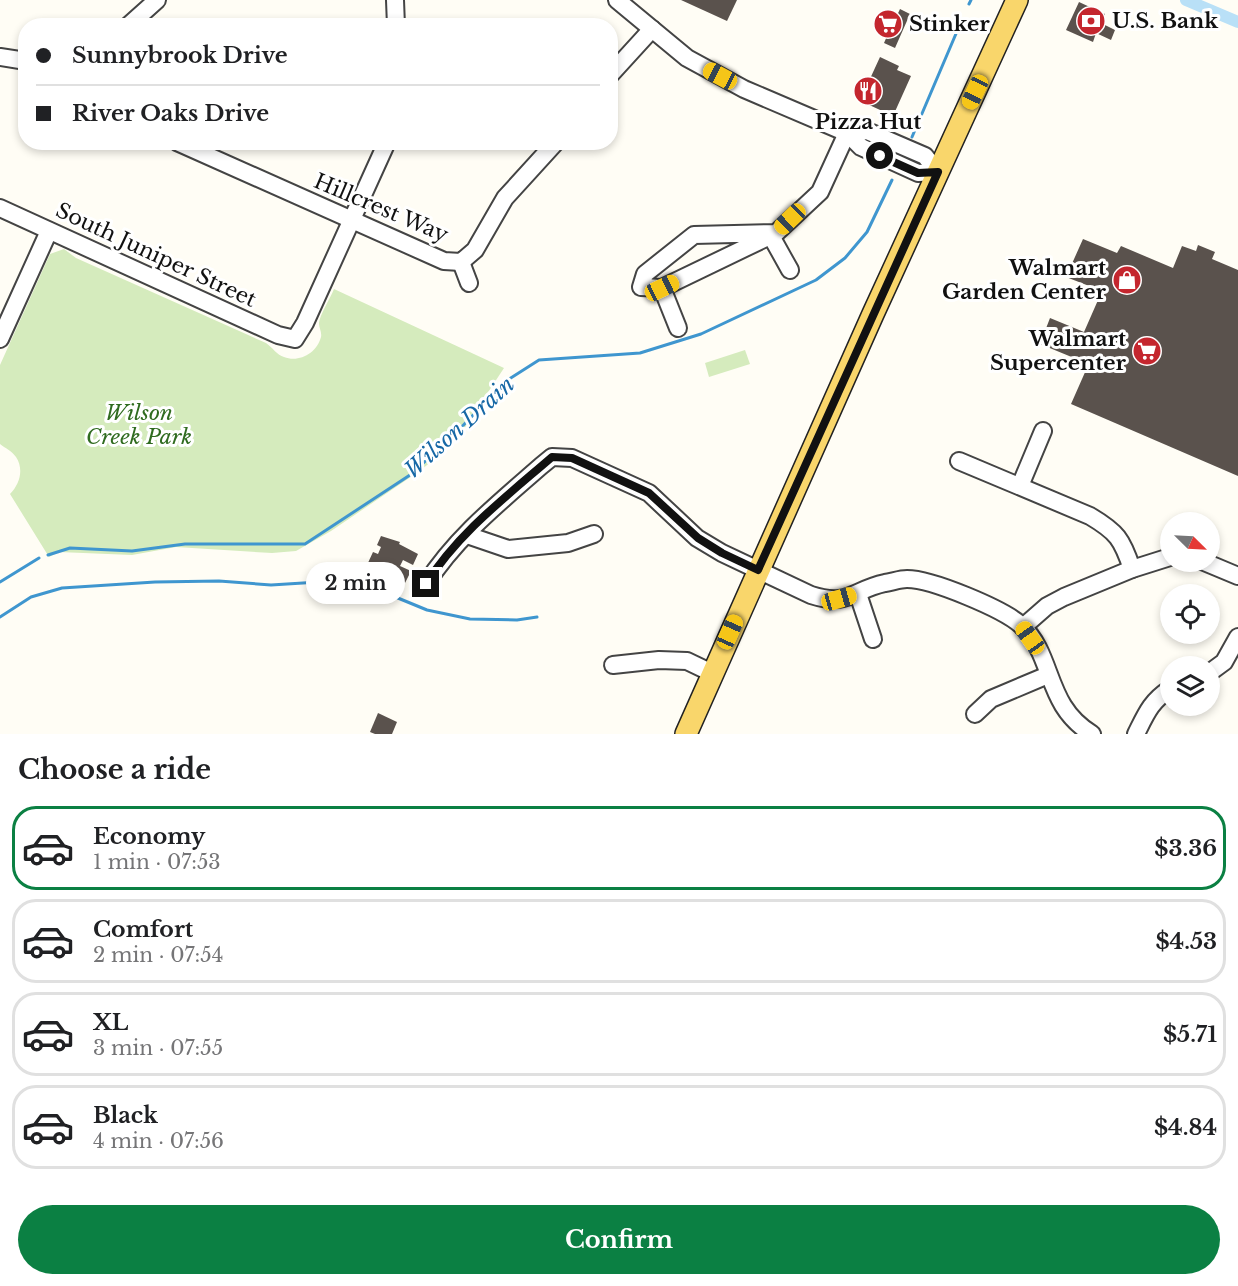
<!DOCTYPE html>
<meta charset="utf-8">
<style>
body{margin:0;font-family:"Libre Baskerville",serif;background:#f2f2f2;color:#202124;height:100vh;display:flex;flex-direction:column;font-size:22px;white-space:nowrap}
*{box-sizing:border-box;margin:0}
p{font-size:20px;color:#757577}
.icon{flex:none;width:33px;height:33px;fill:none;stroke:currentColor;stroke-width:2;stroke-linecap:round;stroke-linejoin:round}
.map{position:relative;height:734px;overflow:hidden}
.drawer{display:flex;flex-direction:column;background:#fff;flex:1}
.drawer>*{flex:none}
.guide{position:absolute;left:18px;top:18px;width:600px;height:132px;border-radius:24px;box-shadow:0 3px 9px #0003;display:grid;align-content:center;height:132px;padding:0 18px;background:#fff}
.needle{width:39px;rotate:114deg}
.tools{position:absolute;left:1160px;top:512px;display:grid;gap:12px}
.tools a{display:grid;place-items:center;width:60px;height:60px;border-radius:50%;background:#fff;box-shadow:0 3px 9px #0003;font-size:30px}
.end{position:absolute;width:27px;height:27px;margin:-14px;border:8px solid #111;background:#fff;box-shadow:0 0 0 3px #fff}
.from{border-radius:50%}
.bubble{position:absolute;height:42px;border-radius:21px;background:#fff;box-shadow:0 3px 9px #0003;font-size:20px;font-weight:700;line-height:42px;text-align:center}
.car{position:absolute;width:18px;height:36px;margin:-18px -9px;border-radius:8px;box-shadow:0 0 4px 2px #0007;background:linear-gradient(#f5c518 24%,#345 0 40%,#f5c518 0 76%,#345 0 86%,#f5c518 0)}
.guide b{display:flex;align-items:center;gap:21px;height:57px;font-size:22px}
.guide b+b{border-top:2px solid #e0e0e0}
.guide i{width:15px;height:15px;background:#202124}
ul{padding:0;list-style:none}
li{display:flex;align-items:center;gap:18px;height:84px;margin:0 12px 9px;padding:0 6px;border:3px solid #e0e0e0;border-radius:24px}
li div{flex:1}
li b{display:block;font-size:22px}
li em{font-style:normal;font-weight:700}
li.active{border-color:#0b8043}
li>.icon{width:54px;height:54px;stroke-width:1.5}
h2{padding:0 18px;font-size:27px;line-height:72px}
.cta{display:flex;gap:12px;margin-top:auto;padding:12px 18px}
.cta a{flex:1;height:69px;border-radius:36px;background:#0b8043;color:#fff;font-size:24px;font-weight:700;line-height:69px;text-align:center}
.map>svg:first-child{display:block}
</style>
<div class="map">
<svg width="1238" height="734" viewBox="0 0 1238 734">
<rect width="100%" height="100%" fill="#fffdf5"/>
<!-- green -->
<g fill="#d5ebbd">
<path d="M 64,249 L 76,258 L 266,343 C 273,348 277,355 284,357 C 299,363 317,353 321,337 C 322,332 319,328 319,324 C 319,316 331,297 334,289 L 504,368 L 456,441 L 421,470 L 331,531 L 296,551 L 272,553 L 176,547 L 132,555 L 59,552 L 49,557 L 10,494 C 20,484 24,469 16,457 C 12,451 5,448 0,444 L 0,365 L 50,254 Z"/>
<polygon points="745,350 750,364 709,377 705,363"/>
</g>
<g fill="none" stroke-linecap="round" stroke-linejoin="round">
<!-- stream -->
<g stroke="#3f96cf" stroke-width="3">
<polyline points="969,4 971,0"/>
<polyline points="912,137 958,29"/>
<polyline points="48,555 70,548 132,551 185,544 305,544 410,475 450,439 506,381 539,360 640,353 701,334 816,280 845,258 867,232 892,180"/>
<polyline points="0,582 39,558"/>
<polyline points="0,617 31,597 62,588 155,582 219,581 271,585 335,581 376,589 427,610 470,619 517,620 537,617"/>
</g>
<!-- canal -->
<polyline stroke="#b9e0f7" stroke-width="12" points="1186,0 1238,22"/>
</g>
<!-- building -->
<g fill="#5a524d">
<polygon points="681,0 737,0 727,21"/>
<polygon points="1079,2 1105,14 1101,23 1115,30 1111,40 1096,33 1093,42 1066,30"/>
<polygon points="900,9 910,14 895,48 884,43 891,27 883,24 884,21 893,24"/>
<polygon points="880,57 899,66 897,70 911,76 893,116 865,103 868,96 863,94"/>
<polygon points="1083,239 1117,253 1121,246 1173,268 1182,246 1196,251 1198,245 1215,252 1212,259 1238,270 1238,476 1071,404 1086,370 1071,364 1074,358 1040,344 1050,318 1084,332 1102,291 1066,277"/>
<polygon points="381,536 400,542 399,544 418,554 413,565 403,560 400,566 411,571 405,583 385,576 367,565 373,552 378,554 381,547 377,545"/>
<polygon points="378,713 397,722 392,734 375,734 370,732"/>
</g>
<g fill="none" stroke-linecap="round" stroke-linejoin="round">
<!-- minor casing -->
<g stroke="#444" stroke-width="20">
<g id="minor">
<polyline points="395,0 396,26"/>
<polyline points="617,0 687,58 744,89 847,133 861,147 918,173 938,172"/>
<polyline points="128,26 157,0"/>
<polyline points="0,57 26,61"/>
<polyline points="610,75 652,29"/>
<polyline points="847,133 867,131 925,156 938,172"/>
<polyline points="177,142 444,261 461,262 475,250 505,198 556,142"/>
<polyline points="0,208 278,335 295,339 305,323 387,142"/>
<polyline points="776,233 694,235 645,274 641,287 662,288 776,233 820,192 847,133"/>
<polyline points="771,236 790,270"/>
<polyline points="461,262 469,283"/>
<polyline points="662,288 678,328"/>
<polyline points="0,339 49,231"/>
<path d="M 959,461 L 1090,516 C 1117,532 1122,539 1132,569"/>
<polyline points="1020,486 1043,431"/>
<polyline points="467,535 508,549 568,543 594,534"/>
<polyline points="1202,561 1238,576"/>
<path d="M 426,584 C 456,537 500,502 541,466 L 552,457 L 572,458 L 649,493 L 697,538 L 722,553 L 811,595 C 849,607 852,590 885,583 C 892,582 900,579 907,579 C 932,579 1003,609 1021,625 C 1055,656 1044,705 1092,734"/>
<polyline points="858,594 873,639"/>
<polyline points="1023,627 1047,606 1064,597 1132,569 1170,557"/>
<polyline points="613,665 659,660 687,661 712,673"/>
<polyline points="1209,673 1224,662 1238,637"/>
<polyline points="975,714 991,699 1048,675"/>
<path d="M 1136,734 C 1146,714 1151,701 1170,689"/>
</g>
</g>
<!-- major casing -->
<g stroke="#222" stroke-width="24">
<polyline id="major" points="686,734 873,314 1017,0"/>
</g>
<!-- minor -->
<use href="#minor" stroke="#fff" stroke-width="16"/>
<!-- major -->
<use href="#major" stroke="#f9d66b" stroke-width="21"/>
</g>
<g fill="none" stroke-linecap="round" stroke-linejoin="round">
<!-- route -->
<path stroke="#111" stroke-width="8" d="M 426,584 C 458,533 507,496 552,457 L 572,458 L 649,493 L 698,538 L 722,553 L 758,570 L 938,172 L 918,173 L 880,156"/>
</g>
<!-- icons -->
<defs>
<g id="bank-disc" transform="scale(1.5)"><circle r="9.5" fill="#c4262e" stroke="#fff"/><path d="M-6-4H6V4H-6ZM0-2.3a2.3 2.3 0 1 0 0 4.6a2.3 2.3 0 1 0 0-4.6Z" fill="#fff"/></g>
<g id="supermarket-disc" transform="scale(1.5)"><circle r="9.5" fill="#c4262e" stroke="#fff"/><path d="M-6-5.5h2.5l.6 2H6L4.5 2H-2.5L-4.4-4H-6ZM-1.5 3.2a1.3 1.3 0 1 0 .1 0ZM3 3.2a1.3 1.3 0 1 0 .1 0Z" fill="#fff"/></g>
<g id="restaurant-disc" transform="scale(1.5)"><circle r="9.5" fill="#c4262e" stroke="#fff"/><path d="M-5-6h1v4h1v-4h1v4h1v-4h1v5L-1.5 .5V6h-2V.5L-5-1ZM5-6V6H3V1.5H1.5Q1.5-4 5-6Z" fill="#fff"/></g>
<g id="shop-disc" transform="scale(1.5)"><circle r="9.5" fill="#c4262e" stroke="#fff"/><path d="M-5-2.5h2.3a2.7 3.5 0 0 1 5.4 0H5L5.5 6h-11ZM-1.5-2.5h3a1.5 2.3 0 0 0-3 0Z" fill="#fff"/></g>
</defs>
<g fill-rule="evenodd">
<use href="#bank-disc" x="1091" y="21"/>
<use href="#supermarket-disc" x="888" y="24"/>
<use href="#restaurant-disc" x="868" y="91"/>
<use href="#shop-disc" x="1127" y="280"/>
<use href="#supermarket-disc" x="1147" y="351"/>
</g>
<g text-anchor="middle" stroke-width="6" stroke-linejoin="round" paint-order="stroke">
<!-- poi labels -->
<g font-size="21" font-weight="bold" fill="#111" stroke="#fff" text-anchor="start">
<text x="1112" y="28">U.S. Bank</text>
<text x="909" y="31">Stinker</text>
<text x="868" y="129" text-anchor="middle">Pizza Hut</text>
<text x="1106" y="275" text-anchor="end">Walmart<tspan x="1106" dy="24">Garden Center</tspan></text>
<text x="1126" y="346" text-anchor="end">Walmart<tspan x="1126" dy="24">Supercenter</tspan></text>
</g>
<!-- street labels -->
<g font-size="21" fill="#111" stroke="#fff">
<text transform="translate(381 208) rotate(23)" y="7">Hillcrest Way</text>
<text transform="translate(156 255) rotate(25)" y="7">South Juniper Street</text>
</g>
<!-- park labels -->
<g font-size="21" font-style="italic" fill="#2f6b1f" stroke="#fff">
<text x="139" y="420">Wilson<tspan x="139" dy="24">Creek Park</tspan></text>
</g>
<!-- water labels -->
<g font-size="22" font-style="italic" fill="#1768a6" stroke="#fff">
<text transform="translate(459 427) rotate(-42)" y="8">Wilson Drain</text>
</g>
</g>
</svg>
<div class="tools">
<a><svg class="needle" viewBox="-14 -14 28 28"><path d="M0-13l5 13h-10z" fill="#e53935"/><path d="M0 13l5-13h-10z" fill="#757577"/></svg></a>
<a><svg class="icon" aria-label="locate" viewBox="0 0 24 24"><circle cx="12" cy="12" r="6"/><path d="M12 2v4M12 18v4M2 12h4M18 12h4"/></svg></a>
<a><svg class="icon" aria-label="layers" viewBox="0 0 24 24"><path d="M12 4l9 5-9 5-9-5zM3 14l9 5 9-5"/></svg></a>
</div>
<i class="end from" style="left:880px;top:156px"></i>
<i class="end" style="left:426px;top:584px"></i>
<div class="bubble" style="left:306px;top:562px;width:99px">2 min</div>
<i class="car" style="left:720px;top:76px;rotate:298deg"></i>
<i class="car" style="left:975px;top:92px;rotate:205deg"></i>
<i class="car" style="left:790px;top:219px;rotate:226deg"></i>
<i class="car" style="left:662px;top:288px;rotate:65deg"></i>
<i class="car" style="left:839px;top:599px;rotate:74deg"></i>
<i class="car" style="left:730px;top:632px;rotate:24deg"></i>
<i class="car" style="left:1030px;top:638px;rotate:325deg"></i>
<div class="guide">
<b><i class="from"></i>Sunnybrook Drive</b>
<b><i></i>River Oaks Drive</b>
</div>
</div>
<section class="drawer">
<h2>Choose a ride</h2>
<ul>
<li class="active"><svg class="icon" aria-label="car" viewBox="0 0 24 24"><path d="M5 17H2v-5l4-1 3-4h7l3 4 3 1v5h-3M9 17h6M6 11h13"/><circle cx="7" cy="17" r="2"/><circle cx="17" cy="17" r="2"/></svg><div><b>Economy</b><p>1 min · 07:53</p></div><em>$3.36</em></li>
<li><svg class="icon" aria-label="car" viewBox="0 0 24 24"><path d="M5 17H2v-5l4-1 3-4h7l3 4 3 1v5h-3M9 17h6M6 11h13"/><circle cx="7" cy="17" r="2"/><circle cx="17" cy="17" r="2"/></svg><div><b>Comfort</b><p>2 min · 07:54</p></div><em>$4.53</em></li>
<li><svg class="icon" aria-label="car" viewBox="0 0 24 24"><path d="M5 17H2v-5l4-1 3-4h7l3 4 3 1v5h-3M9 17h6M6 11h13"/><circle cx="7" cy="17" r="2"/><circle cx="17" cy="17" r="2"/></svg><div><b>XL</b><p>3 min · 07:55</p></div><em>$5.71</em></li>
<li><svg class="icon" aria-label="car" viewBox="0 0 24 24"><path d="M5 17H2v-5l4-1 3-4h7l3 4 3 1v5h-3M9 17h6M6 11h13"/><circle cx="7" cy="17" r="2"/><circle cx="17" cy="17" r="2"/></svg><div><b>Black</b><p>4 min · 07:56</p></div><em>$4.84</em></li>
</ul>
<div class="cta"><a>Confirm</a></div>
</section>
